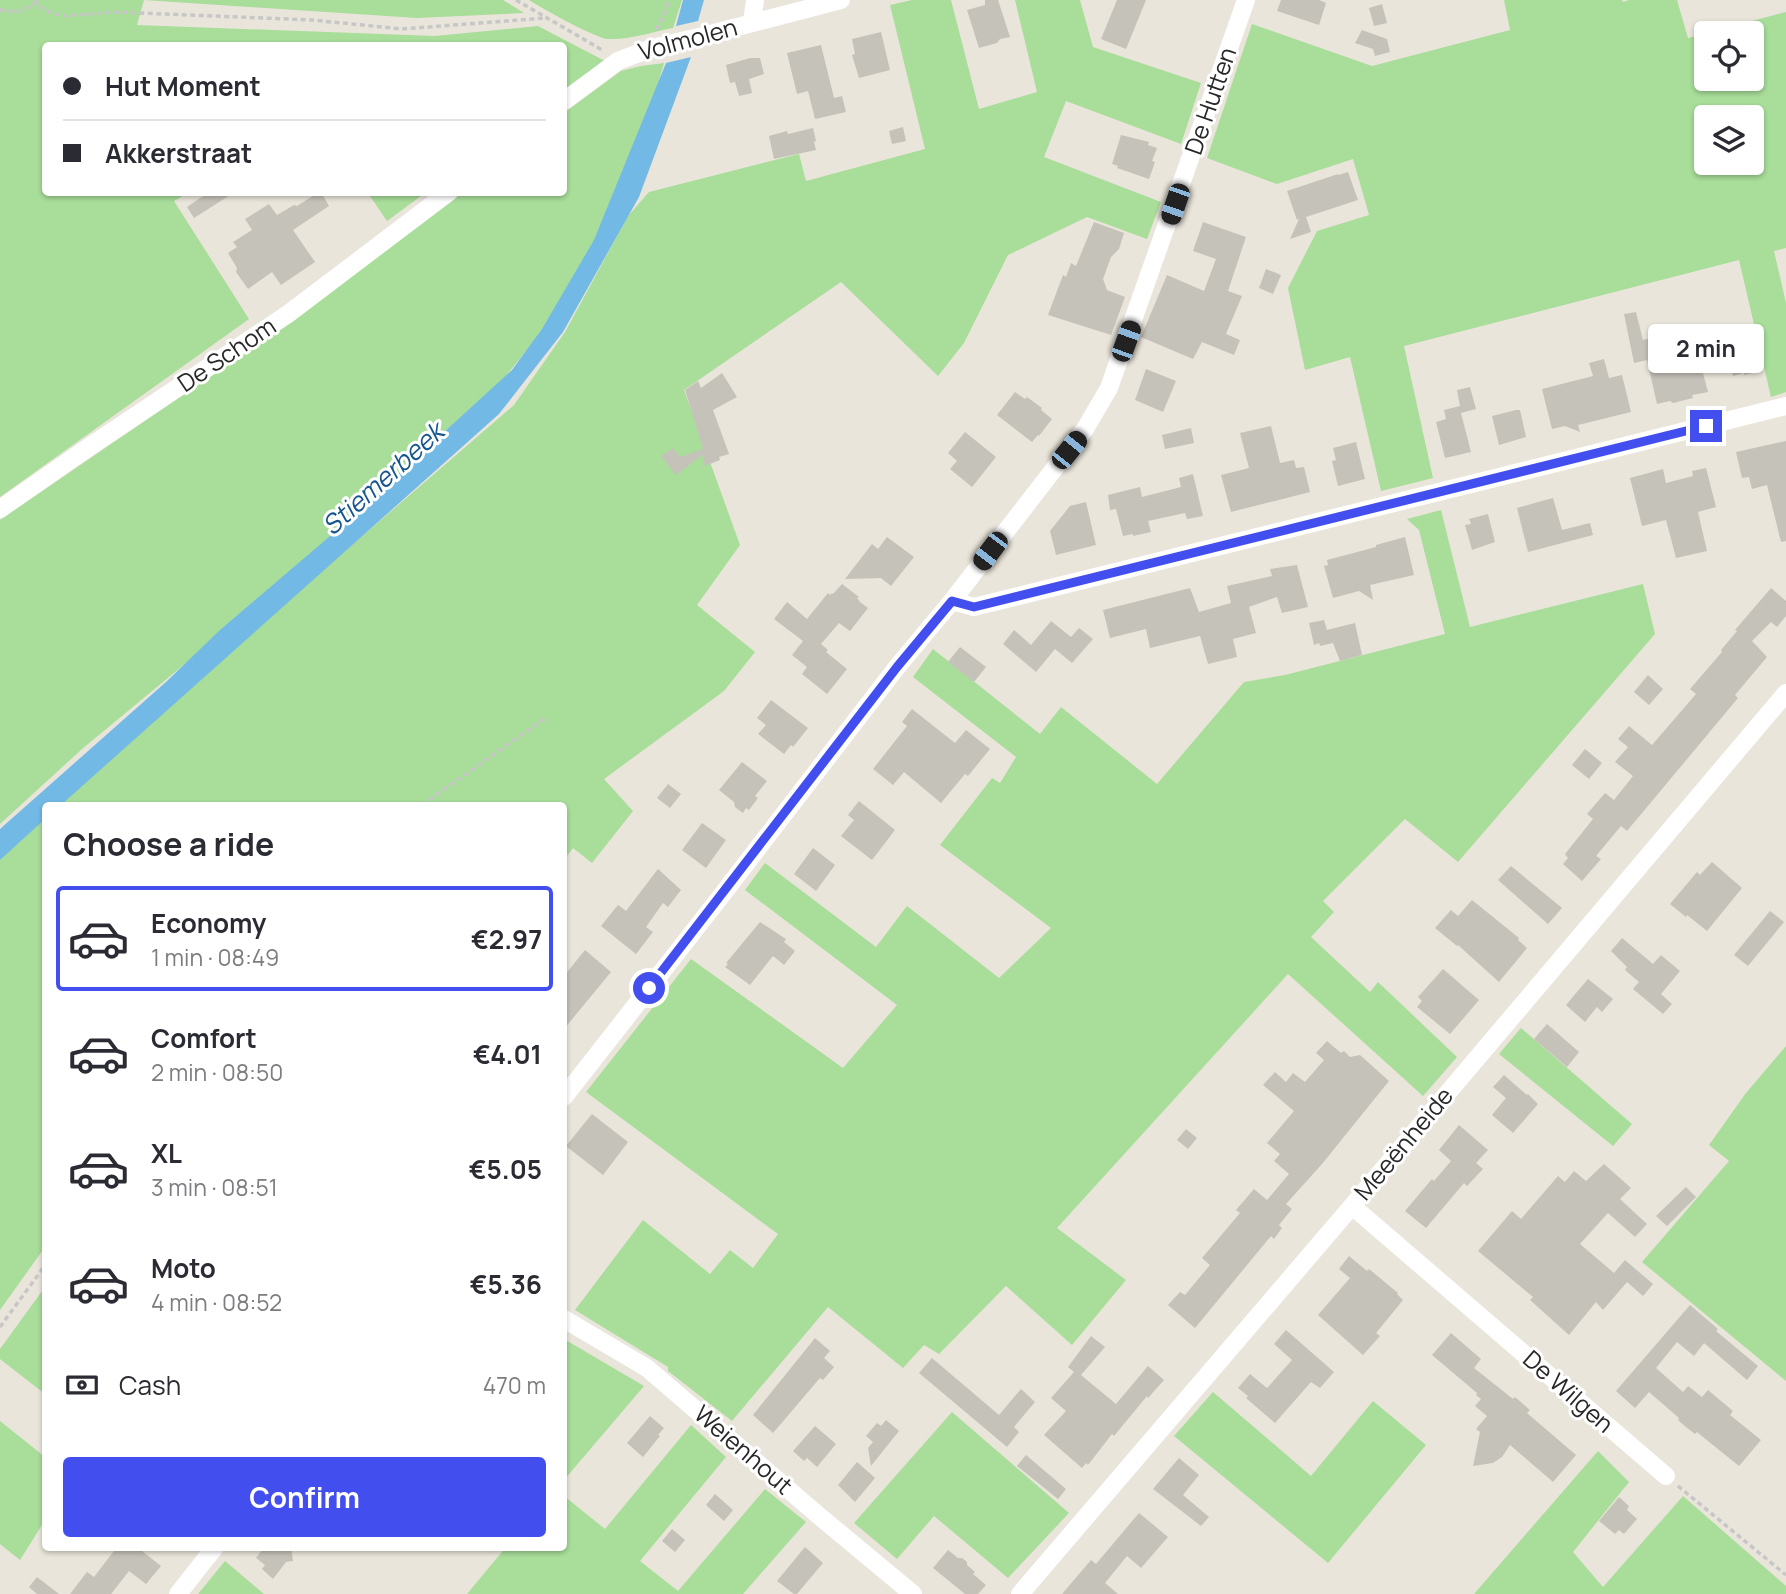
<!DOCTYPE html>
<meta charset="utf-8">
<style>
body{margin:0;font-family:Manrope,sans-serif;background:#f7f7f7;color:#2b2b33;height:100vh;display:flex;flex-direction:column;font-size:26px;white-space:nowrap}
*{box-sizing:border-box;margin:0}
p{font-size:23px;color:#7c7c81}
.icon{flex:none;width:38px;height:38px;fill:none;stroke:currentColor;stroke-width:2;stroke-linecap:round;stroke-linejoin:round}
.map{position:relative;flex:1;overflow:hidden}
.panel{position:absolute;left:42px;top:802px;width:525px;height:749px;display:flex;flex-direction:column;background:#fff;border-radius:7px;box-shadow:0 2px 5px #0004}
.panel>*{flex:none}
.banner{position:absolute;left:42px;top:42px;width:525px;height:154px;border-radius:7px;box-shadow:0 2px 5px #0004;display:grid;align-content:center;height:154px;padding:0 21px;background:#fff}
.fabs{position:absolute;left:1694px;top:21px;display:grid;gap:14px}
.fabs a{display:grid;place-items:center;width:70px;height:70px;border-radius:7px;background:#fff;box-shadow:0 2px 5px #0004;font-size:35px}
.end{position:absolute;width:32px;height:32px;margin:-16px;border:9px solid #434eee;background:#fff;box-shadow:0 0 0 4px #fff}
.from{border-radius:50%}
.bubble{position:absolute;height:49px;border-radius:7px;background:#fff;box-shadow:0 2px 5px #0004;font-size:23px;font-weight:700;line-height:49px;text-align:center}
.car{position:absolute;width:21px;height:42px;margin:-21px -10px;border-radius:9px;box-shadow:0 0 5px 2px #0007;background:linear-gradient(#222 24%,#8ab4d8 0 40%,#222 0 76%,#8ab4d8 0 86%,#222 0)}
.banner b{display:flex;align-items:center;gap:24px;height:66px;font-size:26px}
.banner b+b{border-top:2px solid #e1e1e2}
.banner i{width:18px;height:18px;background:#2b2b33}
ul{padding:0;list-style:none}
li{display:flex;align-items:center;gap:21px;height:105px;margin:0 14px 10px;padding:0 7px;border:4px solid transparent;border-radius:7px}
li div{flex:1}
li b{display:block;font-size:26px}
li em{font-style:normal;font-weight:700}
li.current{border-color:#434eee}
li>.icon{width:63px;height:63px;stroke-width:1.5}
h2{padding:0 21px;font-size:32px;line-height:84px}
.pay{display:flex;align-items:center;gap:18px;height:77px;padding:0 21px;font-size:26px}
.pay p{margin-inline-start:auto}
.cta{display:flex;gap:14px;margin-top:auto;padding:14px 21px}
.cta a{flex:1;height:80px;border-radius:7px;background:#434eee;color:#fff;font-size:28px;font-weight:700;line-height:80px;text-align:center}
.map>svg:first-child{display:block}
</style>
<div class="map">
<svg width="1786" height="1594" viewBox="0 0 1786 1594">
<rect width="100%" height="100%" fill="#eae5da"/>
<!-- green -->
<g fill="#a8dd9a" fill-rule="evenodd">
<polygon points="0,0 144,0 137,25 435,36 538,26 605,61 564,90 564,46 46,46 46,192 188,193 174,201 249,319 0,497"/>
<polygon points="144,0 503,0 524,13 417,18"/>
<path d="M 529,0 L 682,0 L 673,28 C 652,32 629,40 608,39 C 597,39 541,8 529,0 Z"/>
<polygon points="912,0 951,0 979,109 1037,92 1015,0 1080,0 1093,47 1201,83 1181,144 1066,101 1044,157 1161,202 1147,239 1087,217 1008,255 964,343 938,376 841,282 684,390 740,545 697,605 755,652 724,691 604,779 633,811 592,863 573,848 564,860 564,805 51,805 514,405 565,332 628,216 649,192 799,154 806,181 925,149 890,5"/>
<path d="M 1504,0 L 1622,0 L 1623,2 L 1629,0 L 1677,0 L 1688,38 L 1786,12 L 1786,248 L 1774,251 L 1786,303 L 1786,392 L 1771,397 L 1739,260 L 1404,346 L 1433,478 L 1381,491 L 1350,357 L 1305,370 L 1288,288 L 1317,231 L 1369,215 L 1353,159 L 1277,184 L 1207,158 L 1252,24 L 1372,66 L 1510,30 ZM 1706,33 L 1752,33 L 1752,79 L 1706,79 ZM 1706,117 L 1752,117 L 1752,163 L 1706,163 Z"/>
<polygon points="664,63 636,162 556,314 505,377 464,419 303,566 82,749 0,824 0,520 281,328 462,193 564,192 564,113 621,71 641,66"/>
<polygon points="368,193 425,193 387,221"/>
<polygon points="1441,510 1470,627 1643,584 1655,634 1458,862 1405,819 1323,901 1334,912 1311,937 1370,992 1378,982 1457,1057 1423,1096 1288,974 1057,1228 1126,1280 1072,1345 1006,1286 939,1354 924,1345 903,1368 828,1307 732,1421 668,1371 668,1367 575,1310 643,1220 710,1274 730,1250 753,1268 778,1234 586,1092 691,959 843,1068 897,1005 745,890 765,863 876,947 907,906 999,978 1051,928 940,845 992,778 1000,783 1016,757 913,677 933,649 1040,734 1061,707 1157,784 1244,682 1285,675 1445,634 1419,530 1407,519"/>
<polygon points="45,810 45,1247 0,1310 0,851"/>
<polygon points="1521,1028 1632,1124 1613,1146 1499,1054"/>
<polygon points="1786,1046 1786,1381 1642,1262 1729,1161 1709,1145 1746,1093"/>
<polygon points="45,1287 45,1394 0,1359 0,1349"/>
<polygon points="564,1339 644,1386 564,1480"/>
<polygon points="1213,1392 1311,1476 1373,1401 1426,1445 1328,1563 1174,1436"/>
<polygon points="952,1412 1069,1513 1008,1578 934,1516 897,1559 854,1523"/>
<polygon points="0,1421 45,1457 45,1520 20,1560 0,1544"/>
<polygon points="691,1425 726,1457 640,1561 678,1591 765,1489 806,1522 743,1594 467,1594 506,1547 564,1547 564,1496 605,1529"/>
<polygon points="1598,1451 1629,1482 1573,1552 1603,1587 1683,1496 1786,1586 1786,1594 1474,1594"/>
<polygon points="225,1561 264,1594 198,1594"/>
</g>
<!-- water -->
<g fill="#73b9e6">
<polygon points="683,0 704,0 698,21 676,26"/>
<polygon points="691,57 639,197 563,332 499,414 61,805 46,805 45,819 0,860 0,829 166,682 220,630 336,531 512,370 542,329 594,240 666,63"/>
</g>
<!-- building -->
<g fill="#c5c2ba">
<polygon points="985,0 998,0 1010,37 1000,39 997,43 979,48 967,10 985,5"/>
<polygon points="1117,0 1146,0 1126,49 1101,39"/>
<polygon points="1281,0 1319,0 1326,3 1319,25 1277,11"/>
<polygon points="1382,4 1387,23 1374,26 1369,8"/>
<polygon points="1362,30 1387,39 1390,52 1375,56 1373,49 1355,43"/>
<polygon points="881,32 890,70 859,78 852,55 855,54 852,39"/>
<polygon points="821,45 834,98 842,96 846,112 815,119 808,91 797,94 787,53"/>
<polygon points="750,58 760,58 764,74 749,79 752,93 739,96 735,82 730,83 726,65"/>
<polygon points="903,127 906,141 892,144 889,131"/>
<polygon points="813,128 816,141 814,142 816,150 774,159 769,136 787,131 788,134"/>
<polygon points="1121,135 1149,142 1148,145 1157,148 1152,161 1155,162 1149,179 1117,168 1118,166 1112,164"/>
<polygon points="1348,172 1358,200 1306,217 1311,232 1290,239 1299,219 1297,220 1287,191 1338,174 1338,175"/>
<polygon points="209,192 235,192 194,218 187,207"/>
<polygon points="319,192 321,192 329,206 293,230 315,262 281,285 272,272 248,289 236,272 237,268 228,253 237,247 233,242 252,230 245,219 269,204 277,215 294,205 297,206"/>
<polygon points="1094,222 1124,233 1119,249 1111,257 1103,279 1107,290 1125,297 1111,335 1048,315 1063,275 1066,277 1071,263 1076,266"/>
<polygon points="1203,222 1246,237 1228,291 1242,296 1226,334 1240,340 1234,355 1202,342 1193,359 1141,337 1167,275 1204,291 1216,259 1193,251"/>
<polygon points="1266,269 1281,275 1273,294 1259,288"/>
<polygon points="1636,312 1643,340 1665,335 1666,340 1707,330 1711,346 1697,350 1708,392 1692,395 1693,398 1673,403 1670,401 1657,404 1647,360 1634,363 1624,314"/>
<polygon points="1753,335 1761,371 1744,375 1744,373 1733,376 1725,341"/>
<polygon points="1604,359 1609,378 1622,375 1631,412 1578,425 1580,432 1565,426 1552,429 1542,389 1593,376 1589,363"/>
<polygon points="1146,369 1176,381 1163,412 1135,400"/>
<polygon points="722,373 737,397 713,410 729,454 719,457 720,460 705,466 702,455 676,475 661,456 673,448 680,457 703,449 685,390 698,381 701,388"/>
<polygon points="1470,387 1476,409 1461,413 1471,452 1445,458 1436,422 1446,419 1444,410 1460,406 1457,390"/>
<polygon points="1015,392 1025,399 1027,397 1042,408 1041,410 1052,419 1039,436 1038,435 1032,442 997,415"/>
<polygon points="1516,410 1520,410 1526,437 1499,445 1492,416"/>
<polygon points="1271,426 1280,463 1294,460 1296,468 1304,467 1310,492 1231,512 1221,475 1249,468 1240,433"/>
<polygon points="1191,428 1194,443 1165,449 1162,435"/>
<polygon points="965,432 996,457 972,487 950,469 957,461 948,453"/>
<polygon points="1786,441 1786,541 1781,542 1767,485 1752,489 1749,477 1742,478 1736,452"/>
<polygon points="1356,442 1365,479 1338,486 1332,461 1336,460 1333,448"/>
<polygon points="1706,468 1716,507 1698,512 1707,551 1676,558 1666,520 1642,526 1630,478 1663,469 1666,483 1693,476 1692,471"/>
<polygon points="1193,474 1203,516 1187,519 1185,513 1148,521 1151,532 1133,536 1133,534 1123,536 1116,509 1110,510 1108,495 1140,487 1142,497 1181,487 1179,478"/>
<polygon points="1553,498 1562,530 1590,523 1593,535 1528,552 1517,508"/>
<polygon points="1086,502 1096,545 1056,555 1050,531 1070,506"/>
<polygon points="1488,514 1495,542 1472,550 1465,525 1471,524 1469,519"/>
<polygon points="887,537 914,557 891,586 881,578 845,579 872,544 878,549"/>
<polygon points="1405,537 1414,575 1370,585 1373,600 1359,591 1333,598 1324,566 1328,565 1327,560 1376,547 1376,545"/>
<polygon points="1297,565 1308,607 1282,613 1277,597 1249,607 1256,633 1233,639 1237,657 1208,664 1200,636 1150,648 1146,629 1110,638 1103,610 1190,588 1199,612 1231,603 1227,586 1272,576 1270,569"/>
<polygon points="842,584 859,597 857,598 860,602 868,608 850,631 839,623 821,644 828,650 826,652 847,669 827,694 802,674 807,667 792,655 803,641 774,619 787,602 807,619 828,593 830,595 832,593 833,594"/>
<polygon points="1771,588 1786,601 1786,616 1777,627 1771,622 1752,641 1767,657 1735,695 1738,698 1627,831 1621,826 1596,856 1601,859 1582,881 1563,864 1568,858 1565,854 1593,819 1587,814 1605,793 1614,800 1633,776 1615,762 1628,747 1618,739 1629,726 1652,745 1696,694 1690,689 1722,652 1721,650 1737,631 1735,630"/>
<polygon points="1324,620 1327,630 1355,623 1362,655 1340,661 1333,643 1320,646 1319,643 1314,645 1309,623"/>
<polygon points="1051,621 1071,637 1079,628 1093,639 1072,663 1055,649 1036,672 1003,644 1014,630 1031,645"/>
<polygon points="960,647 986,667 974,682 948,662"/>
<polygon points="1648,675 1663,689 1649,705 1634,692"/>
<polygon points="771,700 808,728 793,747 791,745 784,754 758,734 766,725 757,718"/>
<polygon points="912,709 955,743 966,730 990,749 968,776 965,774 941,803 904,772 893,785 873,769 907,726 902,722"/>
<polygon points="1585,749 1602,763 1589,779 1572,765"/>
<polygon points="742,762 767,781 755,796 758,798 749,810 746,808 743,813 735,807 734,802 719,790"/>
<polygon points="668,784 681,794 670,808 657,798"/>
<polygon points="859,801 895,830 872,860 841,836 854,820 848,815"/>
<polygon points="702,823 726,840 706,868 682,850"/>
<polygon points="813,848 835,865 816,891 794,874"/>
<polygon points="1712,862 1742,888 1707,931 1687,915 1686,917 1670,904 1697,872 1700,875"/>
<polygon points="1511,866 1562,908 1548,924 1498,880"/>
<polygon points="658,869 681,890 668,907 663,903 646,927 653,932 636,954 601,926 618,905 626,911"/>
<polygon points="1472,900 1519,938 1518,940 1527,948 1499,982 1458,945 1457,946 1435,928 1451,910 1458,916"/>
<polygon points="1770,911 1784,922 1748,966 1734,955"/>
<polygon points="760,922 786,939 784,942 795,951 784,965 773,956 750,985 725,967 728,964 726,963"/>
<polygon points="1622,938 1653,964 1661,955 1680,971 1661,994 1672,1004 1663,1014 1633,989 1639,982 1625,970 1627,967 1611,951"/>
<polygon points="585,950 611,972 564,1029 564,976"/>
<polygon points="1443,969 1479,1000 1450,1034 1417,1007 1422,1001 1418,997"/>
<polygon points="1588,979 1613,999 1602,1012 1597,1007 1585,1022 1566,1005"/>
<polygon points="1547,1024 1579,1052 1567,1067 1534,1039"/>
<polygon points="1327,1041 1341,1053 1344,1051 1350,1057 1360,1055 1389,1081 1322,1164 1286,1204 1292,1209 1279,1225 1282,1228 1274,1239 1271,1236 1195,1328 1168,1305 1180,1292 1185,1295 1210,1265 1202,1258 1240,1213 1236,1210 1254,1189 1267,1200 1289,1174 1274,1161 1280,1154 1267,1143 1294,1111 1263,1085 1275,1072 1286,1082 1293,1073 1305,1082 1324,1060 1316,1053"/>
<polygon points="1504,1075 1527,1095 1528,1094 1538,1104 1513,1133 1492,1115 1506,1098 1493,1087"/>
<polygon points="592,1114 628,1142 603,1175 566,1146"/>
<polygon points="1459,1125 1488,1150 1476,1163 1483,1169 1467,1186 1464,1183 1426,1228 1405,1211 1432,1179 1434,1181 1451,1161 1439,1150"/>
<polygon points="1186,1129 1197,1138 1188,1149 1177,1140"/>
<polygon points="1604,1164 1631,1188 1620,1199 1647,1224 1635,1237 1608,1213 1580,1244 1614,1273 1625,1260 1653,1284 1643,1296 1627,1282 1603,1310 1596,1302 1569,1335 1530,1300 1533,1297 1478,1251 1512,1211 1521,1219 1558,1176 1565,1182 1574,1171 1586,1181"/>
<polygon points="1686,1187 1696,1197 1667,1226 1656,1216"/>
<polygon points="1349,1256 1367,1271 1369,1269 1398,1293 1397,1294 1403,1300 1376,1333 1380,1336 1363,1355 1318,1315 1350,1278 1339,1269"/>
<polygon points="1690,1305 1718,1329 1716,1331 1758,1366 1747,1380 1704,1343 1694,1356 1677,1342 1656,1368 1683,1392 1688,1386 1702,1397 1708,1390 1733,1411 1730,1415 1761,1440 1739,1466 1708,1441 1697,1432 1695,1434 1686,1427 1678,1420 1679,1418 1649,1392 1635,1408 1616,1391"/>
<polygon points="1286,1330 1334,1372 1320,1388 1311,1382 1275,1423 1246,1398 1248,1396 1238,1388 1250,1374 1267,1388 1292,1360 1274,1344"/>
<polygon points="1451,1333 1481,1359 1474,1368 1513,1399 1515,1397 1530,1410 1527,1413 1576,1455 1553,1482 1510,1445 1502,1457 1493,1463 1473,1466 1480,1432 1476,1429 1487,1416 1475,1406 1481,1399 1476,1395 1477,1393 1432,1355"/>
<polygon points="1091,1336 1105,1347 1081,1375 1116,1404 1148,1366 1164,1380 1148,1398 1147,1396 1114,1436 1112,1434 1088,1465 1086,1463 1082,1468 1044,1435 1066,1411 1051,1398 1074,1372 1068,1367"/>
<polygon points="815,1338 830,1351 824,1358 834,1367 823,1380 820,1378 773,1433 753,1415"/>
<polygon points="932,1358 999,1415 1021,1389 1035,1402 1014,1427 1019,1432 1007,1447 919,1373"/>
<polygon points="650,1416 664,1428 658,1435 660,1436 643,1457 627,1443"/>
<polygon points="886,1420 899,1431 871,1466 868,1448 873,1442 866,1436 877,1423 881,1426"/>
<polygon points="815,1426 836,1444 817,1467 807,1458 804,1461 793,1451"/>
<polygon points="1026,1455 1066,1489 1058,1499 1017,1466"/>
<polygon points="1179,1458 1199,1475 1183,1495 1209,1517 1201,1526 1153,1489"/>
<polygon points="857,1462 875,1478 855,1502 838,1485"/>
<polygon points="715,1494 733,1510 724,1521 706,1505"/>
<polygon points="1619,1497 1629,1506 1627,1510 1637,1519 1624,1534 1619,1530 1615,1534 1599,1521"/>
<polygon points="1139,1513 1168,1537 1141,1568 1127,1556 1105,1583 1118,1594 1062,1594 1091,1560 1096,1564"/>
<polygon points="672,1529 685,1540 675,1552 662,1541"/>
<polygon points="117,1547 137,1547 161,1566 146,1584 129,1571 111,1594 70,1594 87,1572 94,1577"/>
<polygon points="264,1547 291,1547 293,1561 286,1562 273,1579 262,1569 265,1565 256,1558"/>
<polygon points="805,1547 823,1563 797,1594 794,1594 777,1581"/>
<polygon points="948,1550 958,1558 962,1558 967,1562 967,1565 975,1572 973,1574 986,1585 978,1594 965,1594 933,1568"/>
<polygon points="37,1577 59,1594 37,1594 29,1587"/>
</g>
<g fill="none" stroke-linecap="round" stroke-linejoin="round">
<!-- path -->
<g stroke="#c7c7c7" stroke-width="3.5" stroke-dasharray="5 3.5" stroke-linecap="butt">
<polyline points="34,0 44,10 63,16 115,12 312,20 402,29 545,18"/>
<polyline points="516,0 604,51"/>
<polyline points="0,10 17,12 36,4"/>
<polyline points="656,30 666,10 669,0"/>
<polyline points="422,805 547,717"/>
<polyline points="0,1327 46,1264"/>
<polyline points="1678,1486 1786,1575"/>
</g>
<!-- minor -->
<g stroke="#fff" stroke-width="18">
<polyline points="752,23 755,0"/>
<polyline points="564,101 618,61 652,48 699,37 841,0"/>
<polyline points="0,509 89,447 288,314 449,192"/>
<polyline points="952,601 974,607 1786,406"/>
<polyline points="564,1097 718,900 897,667 952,601 1085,429 1109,388 1246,0"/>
<polyline points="1352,1206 1666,1476"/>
<polyline points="564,1319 647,1368 818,1515 913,1594"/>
<polyline points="178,1594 215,1547"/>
<polyline points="1020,1594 1352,1206 1786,693"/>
</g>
</g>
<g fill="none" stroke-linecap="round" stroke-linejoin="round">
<!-- route -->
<polyline stroke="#434eee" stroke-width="9" points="649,988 897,667 952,601 974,607 1706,426"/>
</g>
<g text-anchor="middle" stroke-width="6" stroke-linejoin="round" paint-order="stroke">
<!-- street labels -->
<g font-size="24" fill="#282828" stroke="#fff">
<text transform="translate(688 40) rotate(-15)" y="8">Volmolen</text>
<text transform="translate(1211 101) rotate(-71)" y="8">De Hutten</text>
<text transform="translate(227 355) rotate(-34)" y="8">De Schom</text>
<text transform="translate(1404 1144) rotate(-50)" y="8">Meeënheide</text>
<text transform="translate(1568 1392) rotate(41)" y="8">De Wilgen</text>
<text transform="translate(743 1450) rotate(41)" y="8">Weienhout</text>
</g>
<!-- water labels -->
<g font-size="26" font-style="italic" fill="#15568f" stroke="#fff">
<text transform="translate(383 479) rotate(-42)" y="9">Stiemerbeek</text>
</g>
</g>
</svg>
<div class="fabs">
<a><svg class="icon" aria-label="locate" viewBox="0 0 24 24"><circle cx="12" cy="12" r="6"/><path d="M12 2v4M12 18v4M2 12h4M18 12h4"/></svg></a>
<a><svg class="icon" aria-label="layers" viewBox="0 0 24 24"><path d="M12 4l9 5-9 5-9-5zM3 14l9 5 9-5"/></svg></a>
</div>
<i class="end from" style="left:649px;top:988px"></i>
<i class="end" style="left:1706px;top:426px"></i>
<div class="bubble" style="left:1648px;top:324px;width:116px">2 min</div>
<i class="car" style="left:1175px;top:204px;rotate:199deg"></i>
<i class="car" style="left:1126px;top:341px;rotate:20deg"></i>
<i class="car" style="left:1069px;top:450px;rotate:39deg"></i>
<i class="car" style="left:990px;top:551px;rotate:217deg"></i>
<div class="banner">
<b><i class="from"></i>Hut Moment</b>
<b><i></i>Akkerstraat</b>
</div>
<section class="panel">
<h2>Choose a ride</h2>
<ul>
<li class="current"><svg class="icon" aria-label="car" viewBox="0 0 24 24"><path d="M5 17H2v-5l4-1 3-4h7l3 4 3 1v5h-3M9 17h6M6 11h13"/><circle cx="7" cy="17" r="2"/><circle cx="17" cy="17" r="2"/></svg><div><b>Economy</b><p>1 min · 08:49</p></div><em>€2.97</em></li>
<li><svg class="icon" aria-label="car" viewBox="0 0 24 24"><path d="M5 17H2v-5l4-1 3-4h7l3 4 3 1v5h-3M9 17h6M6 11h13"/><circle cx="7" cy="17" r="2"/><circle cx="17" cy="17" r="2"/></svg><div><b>Comfort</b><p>2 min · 08:50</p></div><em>€4.01</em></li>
<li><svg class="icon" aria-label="car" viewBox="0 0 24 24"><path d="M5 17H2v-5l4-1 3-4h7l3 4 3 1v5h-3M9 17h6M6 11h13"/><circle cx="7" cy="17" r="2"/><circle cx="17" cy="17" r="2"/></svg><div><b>XL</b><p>3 min · 08:51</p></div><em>€5.05</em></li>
<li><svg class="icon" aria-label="car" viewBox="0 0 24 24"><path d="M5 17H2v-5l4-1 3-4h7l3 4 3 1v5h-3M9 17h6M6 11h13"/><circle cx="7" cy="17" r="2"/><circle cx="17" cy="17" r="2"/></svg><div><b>Moto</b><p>4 min · 08:52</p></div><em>€5.36</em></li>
</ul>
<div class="pay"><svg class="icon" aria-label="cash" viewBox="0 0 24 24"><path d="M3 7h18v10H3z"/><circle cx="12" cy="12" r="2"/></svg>Cash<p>470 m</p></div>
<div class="cta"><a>Confirm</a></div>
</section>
</div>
